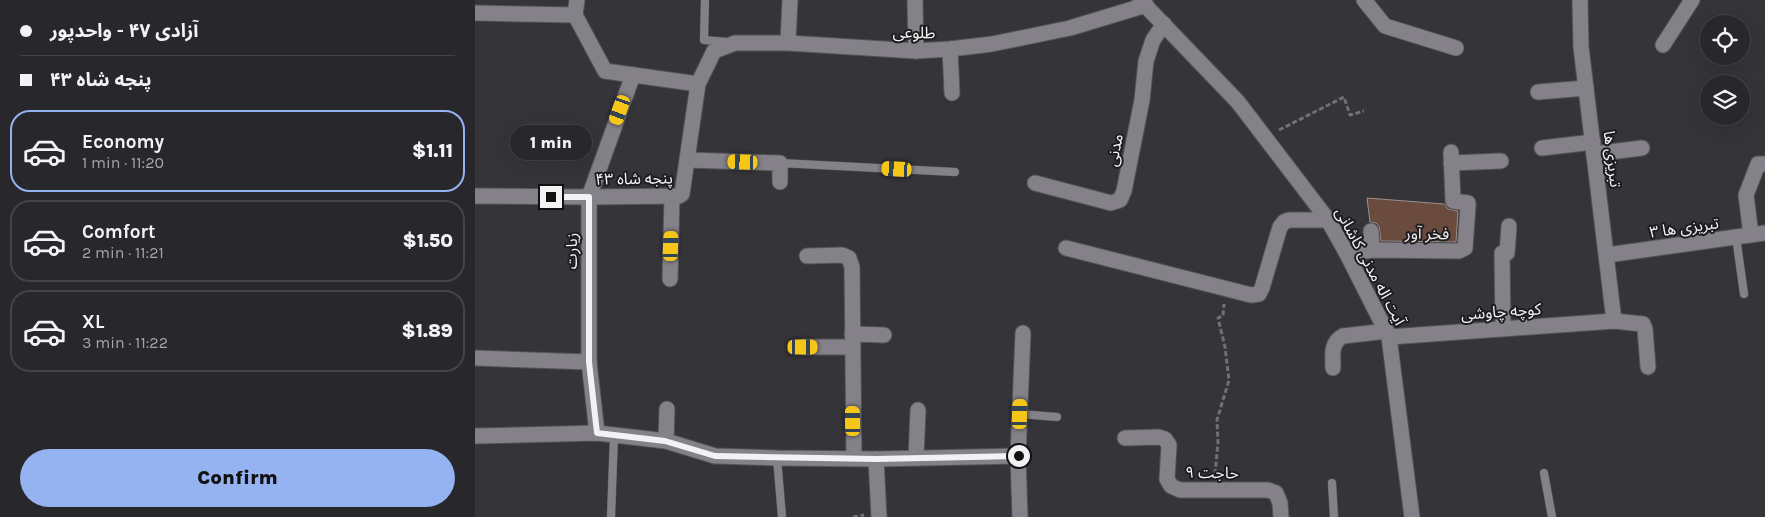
<!DOCTYPE html>
<meta charset="utf-8">
<style>
body{margin:0;font-family:Karla,"Noto Sans Arabic",sans-serif;background:#343337;color:#f1f3f6;height:100vh;display:flex;flex-direction:column;font-size:19px;white-space:nowrap}
*{box-sizing:border-box;margin:0}
p{font-size:16px;color:#a5a5a9}
.icon{flex:none;width:28px;height:28px;fill:none;stroke:currentColor;stroke-width:2;stroke-linecap:round;stroke-linejoin:round}
.map{position:relative;flex:1;overflow:hidden}
.panel{display:flex;flex-direction:column;background:#28272b;width:475px}
.panel>*{flex:none}
.hud{display:grid;align-content:center;height:110px;padding:0 20px;background:#28272b}
.buttons{position:absolute;left:1225px;top:15px;display:grid;gap:10px}
.buttons a{display:grid;place-items:center;width:50px;height:50px;border-radius:50%;background:#28272b;box-shadow:0 5px 20px #0002,0 0 0 1px #444447;font-size:25px}
.end{position:absolute;width:22px;height:22px;margin:-11px;border:6px solid #f2f2f5;background:#111;box-shadow:0 0 0 2px #111}
.from{border-radius:50%}
.bubble{position:absolute;height:35px;border-radius:18px;background:#28272b;box-shadow:0 5px 20px #0002,0 0 0 1px #444447;font-size:16px;font-weight:800;line-height:35px;text-align:center}
.car{position:absolute;width:15px;height:30px;margin:-15px -8px;border-radius:6px;box-shadow:0 0 4px 1px #0007;background:linear-gradient(#f5c518 24%,#345 0 40%,#f5c518 0 76%,#345 0 86%,#f5c518 0)}
.hud b{display:flex;align-items:center;gap:18px;height:48px;font-size:19px}
.hud b+b{border-top:1px solid #444447}
.hud i{width:12px;height:12px;background:#f1f3f6}
ul{padding:0;list-style:none}
li{display:flex;align-items:center;gap:15px;height:82px;margin:0 10px 8px;padding:0 10px;border:2px solid #444447;border-radius:20px}
li div{flex:1}
li b{display:block;font-size:19px}
li em{font-style:normal;font-weight:800}
li.active{border-color:#95b2f1}
li>.icon{width:45px;height:45px;stroke-width:1.5}
.action{display:flex;gap:10px;margin-top:auto;padding:10px 20px}
.action a{flex:1;height:58px;border-radius:30px;background:#95b2f1;color:#111;font-size:20px;font-weight:800;line-height:58px;text-align:center}
main{display:flex;flex:1;min-height:0}
.map>svg:first-child{display:block}
</style>
<main>
<section class="panel">
<div class="hud">
<b><i class="from"></i>آزادی ۴۷ - واحدپور</b>
<b><i></i>پنجه شاه ۴۳</b>
</div>
<ul>
<li class="active"><svg class="icon" aria-label="car" viewBox="0 0 24 24"><path d="M5 17H2v-5l4-1 3-4h7l3 4 3 1v5h-3M9 17h6M6 11h13"/><circle cx="7" cy="17" r="2"/><circle cx="17" cy="17" r="2"/></svg><div><b>Economy</b><p>1 min · 11:20</p></div><em>$1.11</em></li>
<li><svg class="icon" aria-label="car" viewBox="0 0 24 24"><path d="M5 17H2v-5l4-1 3-4h7l3 4 3 1v5h-3M9 17h6M6 11h13"/><circle cx="7" cy="17" r="2"/><circle cx="17" cy="17" r="2"/></svg><div><b>Comfort</b><p>2 min · 11:21</p></div><em>$1.50</em></li>
<li><svg class="icon" aria-label="car" viewBox="0 0 24 24"><path d="M5 17H2v-5l4-1 3-4h7l3 4 3 1v5h-3M9 17h6M6 11h13"/><circle cx="7" cy="17" r="2"/><circle cx="17" cy="17" r="2"/></svg><div><b>XL</b><p>3 min · 11:22</p></div><em>$1.89</em></li>
</ul>
<div class="action"><a>Confirm</a></div>
</section>
<div class="map">
<svg width="1290" height="517" viewBox="0 0 1290 517">
<rect width="100%" height="100%" fill="#353439"/>
<!-- building -->
<polygon fill="#6a4b3e" stroke="#98918e" points="892,198 969,204 973,209 983,211 981,242 906,241 904,226 901,223 895,222"/>
<g fill="none" stroke-linecap="round" stroke-linejoin="round">
<!-- service casing -->
<g stroke="#545457" stroke-width="9">
<g id="service">
<polyline points="230,0 229,40 252,42"/>
<polyline points="305,163 480,172"/>
<polyline points="1261,237 1269,294"/>
<polyline points="545,414 582,417"/>
<polyline points="302,458 307,517"/>
<polyline points="1069,473 1077,517"/>
<polyline points="857,483 859,517"/>
<polyline points="136,517 139,435"/>
</g>
</g>
<!-- minor casing -->
<g stroke="#545457" stroke-width="17">
<g id="minor">
<polyline points="440,0 441,51"/>
<polyline points="665,0 763,102 853,220 872,254 914,337 937,517"/>
<polyline points="889,0 910,26 981,48"/>
<polyline points="1105,0 1106,47 1139,321"/>
<polyline points="0,13 100,15"/>
<polyline points="100,15 130,71 223,84"/>
<polyline points="100,15 102,0"/>
<polyline points="313,43 315,0"/>
<polyline points="1188,45 1217,0"/>
<polyline points="475,49 477,93"/>
<polyline points="1063,92 1111,88"/>
<polyline points="1067,148 1118,142"/>
<polyline points="1119,154 1167,148"/>
<polyline points="213,160 305,163 305,182"/>
<polyline points="976,163 1026,161"/>
<polyline points="560,183 636,203 645,200 649,191 667,100 671,61 678,40 689,24"/>
<polyline points="0,196 114,197 204,196 207,194 223,84 239,51 260,43 313,43 441,51 475,49 517,44 595,28 671,5"/>
<polyline points="896,231 897,250"/>
<polyline points="1276,235 1271,195 1283,164 1290,164"/>
<polyline points="591,248 776,295 784,294 787,288 805,227 809,222 814,220 853,220"/>
<polyline points="872,254 897,250 984,251 990,248 993,207 993,203 978,201 976,152"/>
<polyline points="1132,255 1290,233"/>
<polyline points="332,256 367,255 374,258 377,267 379,458"/>
<polyline points="195,279 197,196"/>
<polyline points="1028,329 1027,253 1032,253 1034,226"/>
<polyline points="377,334 409,335"/>
<polyline points="914,337 1139,321 1168,324 1170,329 1173,367"/>
<polyline points="328,347 377,347"/>
<polyline points="0,358 114,362"/>
<path d="M 858,368 C 858,356 855,343 868,336 L 912,331"/>
<polyline points="122,433 114,362 114,197 158,75"/>
<polyline points="0,436 122,433 191,441 240,456 302,458 401,459 543,456"/>
<polyline points="650,438 684,437 690,439 694,445 692,479 696,486 705,490 793,490 801,493 805,503 806,517"/>
<polyline points="191,441 192,409"/>
<polyline points="441,458 443,410"/>
<polyline points="401,459 404,517"/>
<polyline points="545,517 543,456 548,333"/>
</g>
</g>
<!-- path -->
<g stroke="#717075" stroke-width="3" stroke-dasharray="5 2.5" stroke-linecap="butt">
<polyline points="804,130 869,97 875,115 889,111"/>
<polyline points="740,474 743,443 742,420 754,380 750,347 743,318 748,316 749,304"/>
<polyline points="378,517 389,515"/>
</g>
<!-- service -->
<use href="#service" stroke="#848288" stroke-width="8"/>
<!-- minor -->
<use href="#minor" stroke="#848288" stroke-width="15"/>
</g>
<g fill="none" stroke-linecap="round" stroke-linejoin="round">
<!-- route -->
<polyline stroke="#f2f2f5" stroke-width="6" points="76,197 114,197 114,362 122,433 190,441 240,456 401,459 544,456"/>
</g>
<g text-anchor="middle" stroke-width="4" stroke-linejoin="round" paint-order="stroke">
<!-- street labels -->
<g font-size="16" fill="#f2f2f5" stroke="#1d1c1e">
<text transform="translate(439 32) rotate(1)" y="6">طلوعی</text>
<text transform="translate(639 150) rotate(-79)" y="6">مدنی</text>
<text transform="translate(1138 159) rotate(83)" y="6">تبریزی ها</text>
<text transform="translate(159 178) rotate(-1)" y="6">پنجه شاه ۴۳</text>
<text transform="translate(1209 227) rotate(-8)" y="6">تبریزی ها ۳</text>
<text transform="translate(952 233) rotate(1)" y="6">فخر آور</text>
<text transform="translate(96 251) rotate(-90)" y="6">زیارت</text>
<text transform="translate(896 266) rotate(62)" y="6">آیت اله مدنی کاشانی</text>
<text transform="translate(1026 311) rotate(-4)" y="6">کوچه چاوشی</text>
<text transform="translate(737 472) rotate(1)" y="6">حاجت ۹</text>
</g>
</g>
</svg>
<div class="buttons">
<a><svg class="icon" aria-label="locate" viewBox="0 0 24 24"><circle cx="12" cy="12" r="6"/><path d="M12 2v4M12 18v4M2 12h4M18 12h4"/></svg></a>
<a><svg class="icon" aria-label="layers" viewBox="0 0 24 24"><path d="M12 4l9 5-9 5-9-5zM3 14l9 5 9-5"/></svg></a>
</div>
<i class="end from" style="left:544px;top:456px"></i>
<i class="end" style="left:76px;top:197px"></i>
<div class="bubble" style="left:35px;top:125px;width:82px">1 min</div>
<i class="car" style="left:145px;top:110px;rotate:200deg"></i>
<i class="car" style="left:268px;top:162px;rotate:272deg"></i>
<i class="car" style="left:422px;top:169px;rotate:273deg"></i>
<i class="car" style="left:196px;top:246px;rotate:2deg"></i>
<i class="car" style="left:328px;top:347px;rotate:90deg"></i>
<i class="car" style="left:545px;top:414px;rotate:2deg"></i>
<i class="car" style="left:378px;top:421px;rotate:359deg"></i>
</div>
</main>
